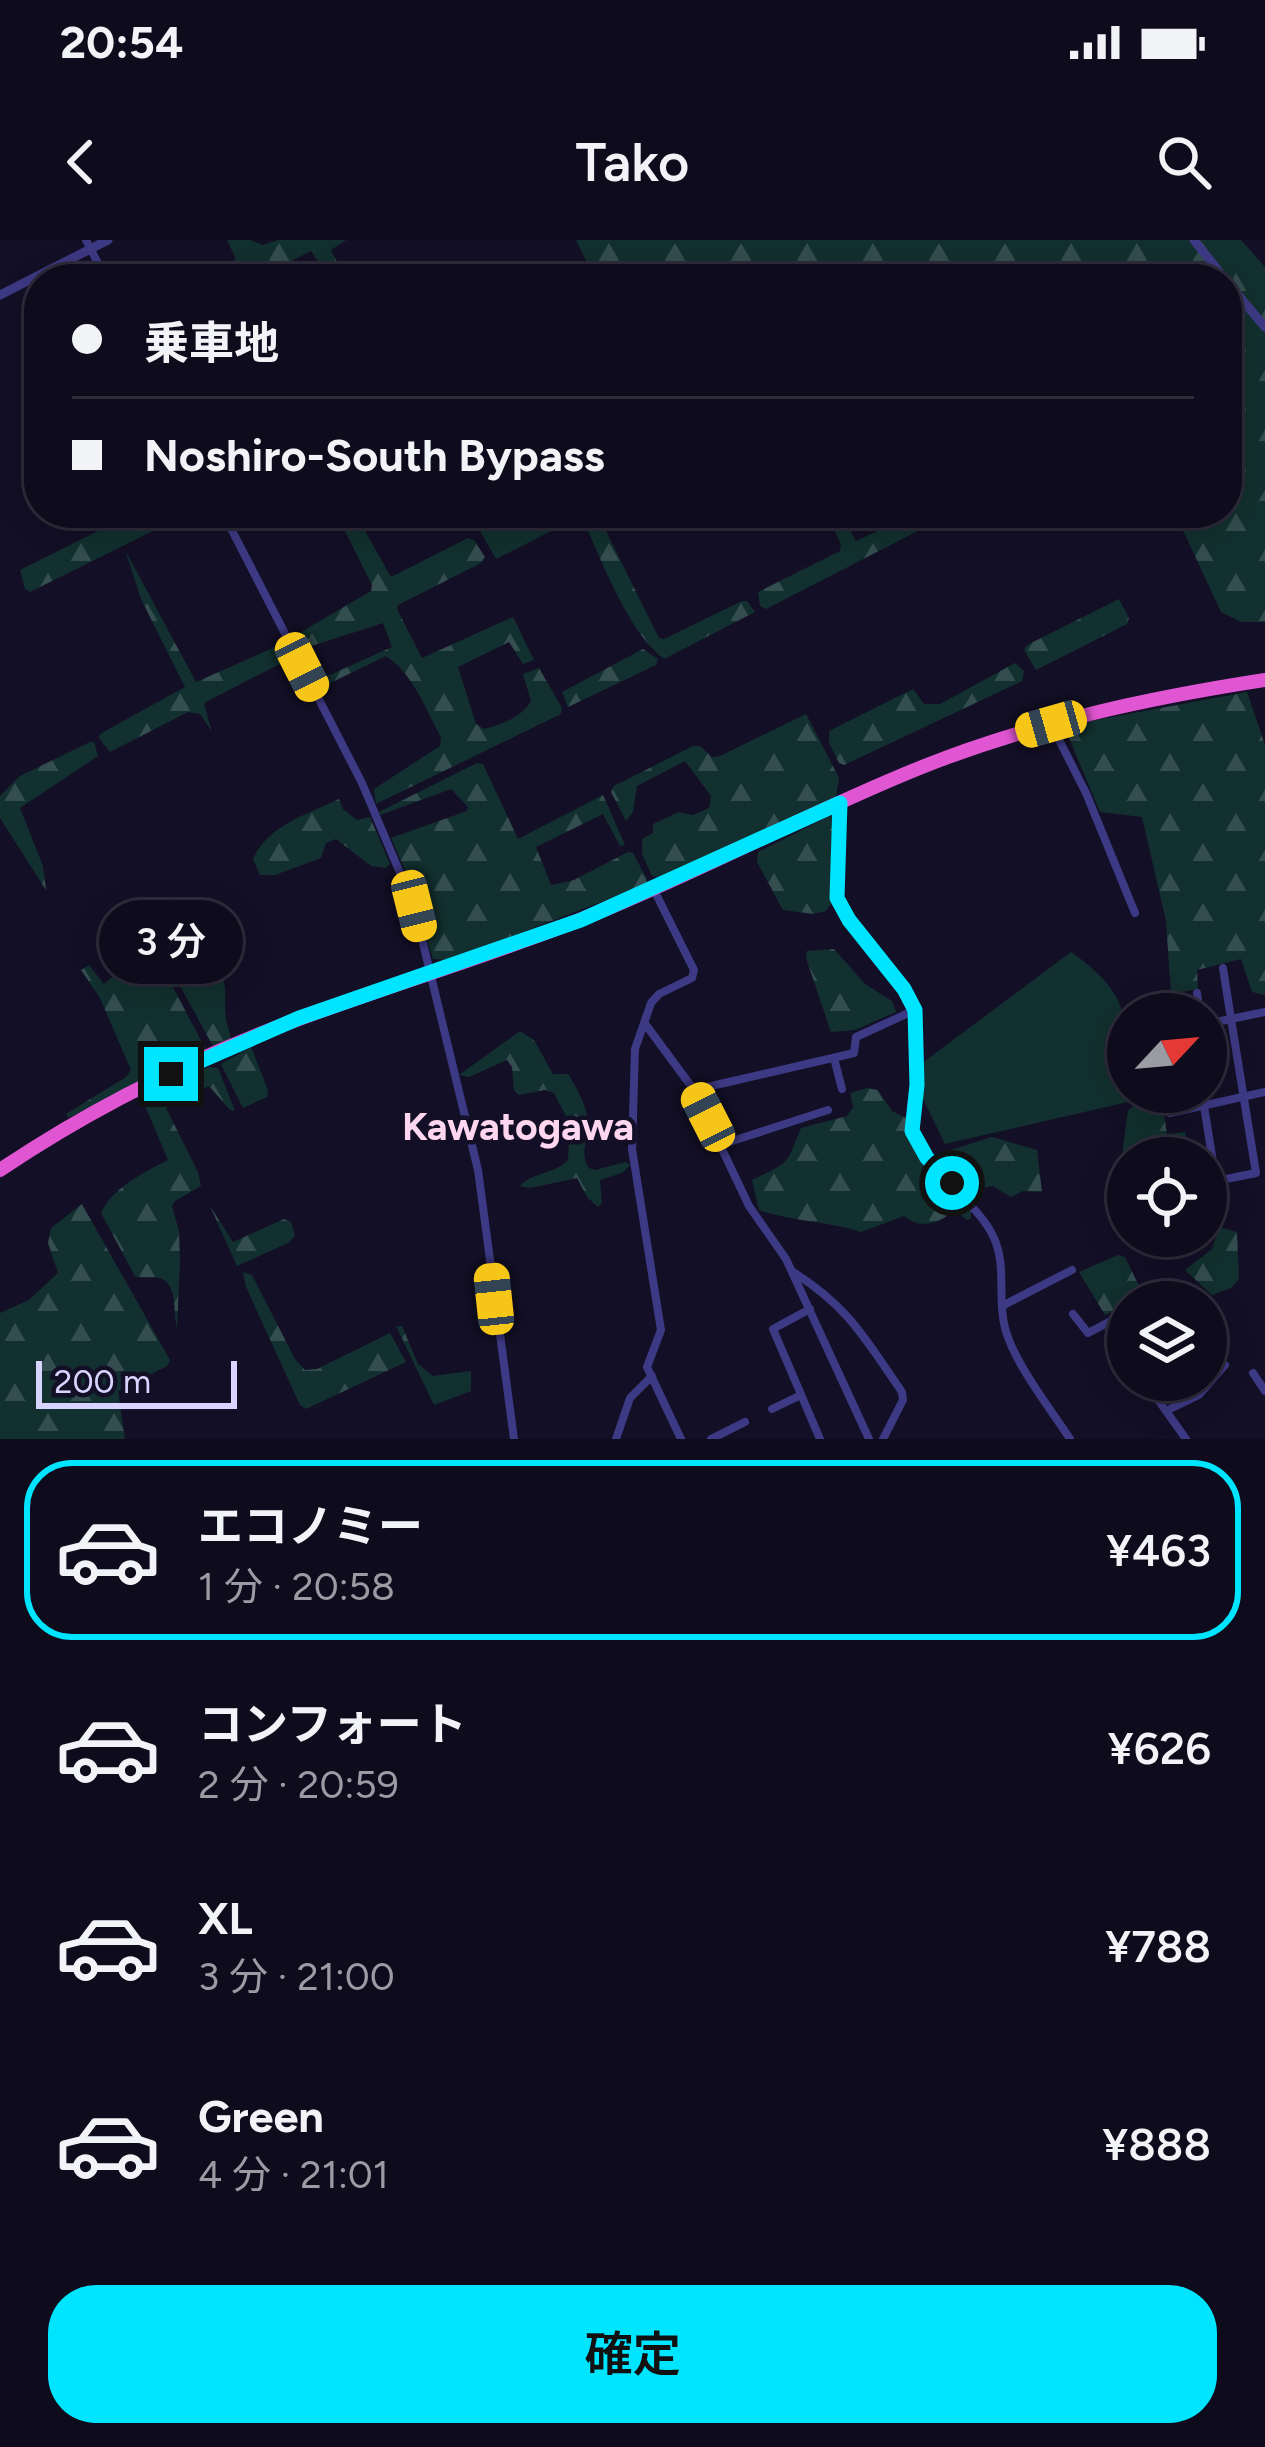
<!DOCTYPE html>
<html lang="ja">
<meta charset="utf-8">
<style>
body{margin:0;font-family:Figtree,"Noto Sans JP",sans-serif;background:#171425;color:#f1f3f6;height:100vh;display:flex;flex-direction:column;font-size:45px;white-space:nowrap}
*{box-sizing:border-box;margin:0}
p{font-size:39px;color:#9b9ba3}
.icon{flex:none;width:66px;height:66px;fill:none;stroke:currentColor;stroke-width:2;stroke-linecap:round;stroke-linejoin:round}
.map{position:relative;height:1199px;overflow:hidden}
.sheet{display:flex;flex-direction:column;background:#0e0b1c;flex:1}
.sheet>*{flex:none}
.guide{position:absolute;left:24px;top:24px;width:1218px;height:264px;border-radius:48px;box-shadow:0 6px 30px #0003,0 0 0 3px #2e2b3b;display:grid;align-content:center;height:264px;padding:0 48px;background:#0e0b1c}
.needle{width:78px;rotate:64deg}
.buttons{position:absolute;left:1107px;top:753px;display:grid;gap:24px}
.buttons a{display:grid;place-items:center;width:120px;height:120px;border-radius:50%;background:#0e0b1c;box-shadow:0 6px 30px #0003,0 0 0 3px #2e2b3b;font-size:60px}
.scale{position:absolute;left:36px;bottom:30px;width:201px;box-sizing:border-box;padding-left:12px;border:6px solid #d9d4ff;border-top:0;font-size:33px;line-height:42px;white-space:nowrap;color:#d9d4ff;-webkit-text-stroke:9px #130f26;paint-order:stroke}
.end{position:absolute;width:54px;height:54px;margin:-27px;border:15px solid #00e5ff;background:#111;box-shadow:0 0 0 6px #111}
.from{border-radius:50%}
.bubble{position:absolute;height:84px;border-radius:42px;background:#0e0b1c;box-shadow:0 6px 30px #0003,0 0 0 3px #2e2b3b;font-size:39px;font-weight:600;line-height:84px;text-align:center}
.car{position:absolute;width:36px;height:72px;margin:-36px -18px;border-radius:15px;box-shadow:0 0 9px 3px #0007;background:linear-gradient(#f5c518 24%,#345 0 40%,#f5c518 0 76%,#345 0 86%,#f5c518 0)}
.guide b{display:flex;align-items:center;gap:42px;height:114px;font-size:45px}
.guide b+b{border-top:3px solid #2e2b3b}
.guide i{width:30px;height:30px;background:#f1f3f6}
ul{padding:21px 0 0;list-style:none}
li{display:flex;align-items:center;gap:36px;height:180px;margin:0 24px 18px;padding:0 24px;border:6px solid transparent;border-radius:48px}
li div{flex:1}
li b{display:block;font-size:45px}
li em{font-style:normal;font-weight:600}
li.active{border-color:#00e5ff}
li>.icon{width:108px;height:108px;stroke-width:1.5}
.primary-button{display:flex;gap:24px;margin-top:auto;padding:24px 48px}
.primary-button a{flex:1;height:138px;border-radius:48px;background:#00e5ff;color:#111;font-size:48px;font-weight:600;line-height:138px;text-align:center}
.status{display:flex;justify-content:space-between;align-items:center;height:84px;padding:0 60px;background:#0e0b1c;direction:ltr}
.status svg{height:33px;fill:currentColor}
header{display:flex;justify-content:space-between;align-items:center;height:156px;padding:0 48px;background:#0e0b1c;font-size:54px;font-weight:600}
.map>svg:first-child{display:block}
</style>
<div class="status"><b>20:54</b><svg viewBox="0 0 49 12"><path d="M0 12V9h3v3zM5 12V6h3v6zM10 12V3h3v9zM15 12V0h3v12zM26 1h20v11H26zM47 4h2v5h-2z"/></svg></div>
<header><svg class="icon" aria-label="back" viewBox="0 0 24 24"><path d="M15 5l-7 7 7 7"/></svg>Tako<svg class="icon" aria-label="search" viewBox="0 0 24 24"><circle cx="10" cy="10" r="6"/><path d="M15 15l6 6"/></svg></header>
<div class="map">
<svg width="1265" height="1199" viewBox="0 0 1265 1199">
<defs>
<pattern id="forest-firs" width="22" height="20" patternUnits="userSpaceOnUse" patternTransform="scale(3)"><rect width="22" height="20" fill="#12302f"/><path d="M5 1l3.5 6h-7zM16 11l3.5 6h-7z" fill="#344d4e"/></pattern>
</defs>
<rect width="100%" height="100%" fill="#130f26"/>
<!-- grass -->
<path fill="#12302f" d="M 1071,712 C 1133,755 1128,783 1128,852 L 1141,852 L 1141,859 L 945,904 L 923,859 L 922,823 Z"/>
<!-- forest -->
<g fill="url(#forest-firs)">
<polygon points="227,0 250,0 263,5 278,0 346,0 331,10 346,39 330,39 311,11 256,39 208,39 236,19"/>
<polygon points="576,0 1241,0 1265,27 1265,382 1241,382 1221,372 1175,273 1227,273 1227,39 595,39"/>
<polygon points="93,273 110,273 119,284 144,273 189,273 30,352 25,349 20,330 98,291"/>
<path d="M 336,273 L 355,273 L 391,337 L 468,298 L 474,300 L 485,317 L 481,323 L 398,365 L 397,369 L 422,418 L 513,377 L 534,420 L 523,424 L 509,402 L 458,427 L 476,484 L 484,489 C 501,485 522,477 531,461 L 523,434 L 539,428 L 562,468 L 561,474 L 376,564 L 374,549 L 440,506 L 441,497 C 426,470 412,432 386,416 L 318,449 L 314,442 L 392,407 L 383,383 L 299,410 L 296,407 L 296,395 L 371,351 L 372,345 Z"/>
<path d="M 470,273 L 485,273 L 493,279 L 506,273 L 597,273 L 659,398 L 664,399 L 742,361 L 747,361 L 755,372 L 664,419 C 626,390 602,319 581,276 L 496,319 Z"/>
<polygon points="826,273 840,273 856,301 916,273 949,275 766,369 760,366 758,352 840,311 841,304"/>
<polygon points="125,310 196,442 282,404 291,418 204,463 211,490 200,474 188,472 110,512 99,498 100,494 185,447 141,359"/>
<polygon points="1119,359 1129,378 1127,384 1036,430 1024,410 1027,405"/>
<polygon points="643,409 658,419 656,425 568,467 562,452"/>
<polygon points="1015,423 1024,431 1022,441 844,525 839,523 829,503 829,491 913,449 924,464 940,464"/>
<polygon points="1247,452 1265,505 1265,755 1252,752 1241,719 1197,730 1198,749 1171,754 1166,681 1142,577 1100,572 1064,486"/>
<polygon points="806,474 839,538 836,558 664,638 652,636 642,614 642,599 653,593 653,584 679,572 693,575 709,568 711,556 685,521 637,546 633,572 626,581 611,552 614,546 693,506 700,506 712,517 720,516"/>
<polygon points="90,502 94,502 98,516 20,568 43,626 46,650 0,578 0,556 20,536"/>
<polygon points="477,523 483,524 518,599 603,555 625,605 620,606 603,574 536,607 551,645 574,640 628,612 633,613 647,639 646,645 449,720 433,719 407,635 391,598 467,571 468,567 451,549 380,575 379,572"/>
<path d="M 339,559 L 343,569 L 357,580 L 370,577 L 390,624 L 386,628 L 371,626 L 336,599 L 326,603 L 321,618 L 275,635 L 260,635 L 253,619 C 268,585 308,574 339,559 Z"/>
<polygon points="834,574 834,659 826,671 813,674 783,670 757,622 758,612"/>
<polygon points="834,709 865,744 892,761 896,772 855,790 831,792 806,718 807,711"/>
<polygon points="157,717 205,808 203,813 68,878 66,874 126,837 131,830 100,758 81,730 89,725 104,744 117,733"/>
<path d="M 200,720 C 235,737 222,750 226,779 C 227,786 230,792 231,799 L 214,808 L 173,733 Z"/>
<path d="M 520,791 L 534,800 L 553,834 L 568,834 C 577,848 585,863 588,880 C 592,899 577,910 589,928 L 595,930 L 626,922 L 630,925 L 622,933 L 600,940 L 602,963 L 598,967 L 587,957 L 577,938 L 530,948 L 520,946 C 533,932 555,934 568,920 L 570,884 L 554,853 L 545,850 L 519,855 L 514,850 L 512,827 L 507,820 L 469,837 L 459,835 Z"/>
<polygon points="251,807 268,850 267,857 243,868 221,824"/>
<path d="M 209,827 L 218,828 L 235,871 L 230,870 L 209,846 L 166,868 L 198,932 L 201,946 L 175,961 L 172,966 L 179,991 L 180,1020 L 177,1088 C 173,1075 178,1050 164,1040 C 157,1035 144,1039 135,1036 L 101,973 C 113,947 145,932 168,920 L 144,863 L 165,848 Z"/>
<path d="M 867,848 L 878,850 L 892,871 L 906,878 L 916,907 L 971,970 L 971,978 L 967,980 L 955,970 C 941,982 921,991 904,976 L 861,992 C 828,981 792,982 759,970 L 752,940 C 791,921 785,927 801,888 L 847,876 L 853,867 L 850,853 Z"/>
<polygon points="1152,852 1176,852 1162,861 1167,894 1185,892 1191,918 1128,918 1128,939 1122,915 1128,870"/>
<polygon points="992,897 1037,910 1042,952 1023,951 1011,957 993,946 971,950 941,928 937,920 941,913"/>
<polygon points="82,964 170,1120 167,1126 118,1151 125,1199 0,1199 0,1073 29,1060 58,1033 48,1003 51,988"/>
<polygon points="210,966 233,1002 284,979 291,982 295,996 288,1003 237,1026"/>
<polygon points="1219,987 1237,992 1239,1039 1231,1048 1212,1055 1185,1030 1212,1009"/>
<polygon points="1118,1015 1125,1017 1144,1056 1105,1075 1079,1032"/>
<polygon points="243,1032 252,1035 295,1119 305,1130 317,1129 390,1093 406,1122 306,1169 300,1165 246,1047"/>
<polygon points="396,1086 402,1086 418,1124 433,1136 471,1131 471,1151 434,1165"/>
</g>
<g fill="none" stroke-linecap="round" stroke-linejoin="round">
<!-- minor -->
<g stroke="#3d3a85" stroke-width="8">
<polyline points="86,0 106,39"/>
<polyline points="223,273 362,543 414,666 478,930 514,1199"/>
<polyline points="1051,484 1086,553 1135,673"/>
<path d="M 840,564 C 840,591 833,631 837,656 C 844,695 901,730 914,769 C 928,808 907,850 912,888 C 917,927 977,959 994,998 C 1007,1027 997,1058 1005,1088 C 1014,1123 1050,1168 1070,1199"/>
<polyline points="654,650 694,730 692,738 659,754 651,763 635,809 632,909 661,1090 647,1127 681,1199"/>
<polyline points="1223,728 1231,779 1265,772"/>
<polyline points="1197,753 1200,774"/>
<polyline points="1206,784 1231,779 1256,933 1206,943"/>
<polyline points="646,785 694,850 749,966 786,1019 869,1199"/>
<polyline points="834,818 842,849"/>
<polyline points="694,850 854,813 856,797 915,770"/>
<polyline points="1204,866 1216,941"/>
<polyline points="1170,873 1265,852"/>
<polyline points="723,904 828,870"/>
<path d="M 793,1032 C 848,1066 866,1100 902,1152 L 903,1160 L 883,1199"/>
<polyline points="1143,1062 1148,1059"/>
<polyline points="1002,1066 1072,1030"/>
<polyline points="810,1069 773,1089 820,1199"/>
<polyline points="1128,1071 1109,1082 1128,1113"/>
<polyline points="1073,1074 1088,1093 1109,1082"/>
<polyline points="1253,1133 1265,1151"/>
<polyline points="1144,1140 1186,1199"/>
<polyline points="772,1169 801,1155"/>
<polyline points="1166,1171 1199,1155 1225,1125"/>
<polyline points="616,1199 630,1158 652,1136"/>
<polyline points="711,1199 745,1182"/>
</g>
<!-- tertiary -->
<g stroke="#3d3a85" stroke-width="9">
<polyline points="1194,0 1225,39"/>
<polyline points="1227,42 1265,87"/>
<polyline points="0,55 108,0"/>
</g>
<!-- trunk -->
<path stroke="#e055d1" stroke-width="14" d="M 0,930 C 92,868 195,817 299,779 C 393,744 489,716 582,679 C 698,633 807,573 922,527 C 1032,483 1148,458 1265,440"/>
</g>
<g fill="none" stroke-linecap="round" stroke-linejoin="round">
<!-- route -->
<polyline stroke="#00e5ff" stroke-width="15" points="171,834 299,778 581,680 840,563 837,658 849,680 904,749 915,770 917,845 912,891 927,918 952,943"/>
</g>
<g text-anchor="middle" stroke-width="9" stroke-linejoin="round" paint-order="stroke">
<!-- quarter labels -->
<g font-size="39" font-weight="bold" fill="#ffd6f0" stroke="#130f26">
<text x="518" y="900">Kawatogawa</text>
</g>
</g>
</svg>
<div class="buttons">
<a><svg class="needle" viewBox="-14 -14 28 28"><path d="M0-13l5 13h-10z" fill="#e53935"/><path d="M0 13l5-13h-10z" fill="#9b9ba3"/></svg></a>
<a><svg class="icon" aria-label="locate" viewBox="0 0 24 24"><circle cx="12" cy="12" r="6"/><path d="M12 2v4M12 18v4M2 12h4M18 12h4"/></svg></a>
<a><svg class="icon" aria-label="layers" viewBox="0 0 24 24"><path d="M12 4l9 5-9 5-9-5zM3 14l9 5 9-5"/></svg></a>
</div>
<div class="scale">200 m</div>
<i class="end from" style="left:952px;top:943px"></i>
<i class="end" style="left:171px;top:834px"></i>
<div class="bubble" style="left:99px;top:660px;width:144px">3 分</div>
<i class="car" style="left:302px;top:427px;rotate:153deg"></i>
<i class="car" style="left:1051px;top:484px;rotate:254deg"></i>
<i class="car" style="left:414px;top:666px;rotate:166deg"></i>
<i class="car" style="left:708px;top:877px;rotate:333deg"></i>
<i class="car" style="left:494px;top:1059px;rotate:354deg"></i>
<div class="guide">
<b><i class="from"></i>乗車地</b>
<b><i></i>Noshiro-South Bypass</b>
</div>
</div>
<section class="sheet">
<ul>
<li class="active"><svg class="icon" aria-label="car" viewBox="0 0 24 24"><path d="M5 17H2v-5l4-1 3-4h7l3 4 3 1v5h-3M9 17h6M6 11h13"/><circle cx="7" cy="17" r="2"/><circle cx="17" cy="17" r="2"/></svg><div><b>エコノミー</b><p>1 分 · 20:58</p></div><em>¥463</em></li>
<li><svg class="icon" aria-label="car" viewBox="0 0 24 24"><path d="M5 17H2v-5l4-1 3-4h7l3 4 3 1v5h-3M9 17h6M6 11h13"/><circle cx="7" cy="17" r="2"/><circle cx="17" cy="17" r="2"/></svg><div><b>コンフォート</b><p>2 分 · 20:59</p></div><em>¥626</em></li>
<li><svg class="icon" aria-label="car" viewBox="0 0 24 24"><path d="M5 17H2v-5l4-1 3-4h7l3 4 3 1v5h-3M9 17h6M6 11h13"/><circle cx="7" cy="17" r="2"/><circle cx="17" cy="17" r="2"/></svg><div><b>XL</b><p>3 分 · 21:00</p></div><em>¥788</em></li>
<li><svg class="icon" aria-label="car" viewBox="0 0 24 24"><path d="M5 17H2v-5l4-1 3-4h7l3 4 3 1v5h-3M9 17h6M6 11h13"/><circle cx="7" cy="17" r="2"/><circle cx="17" cy="17" r="2"/></svg><div><b>Green</b><p>4 分 · 21:01</p></div><em>¥888</em></li>
</ul>
<div class="primary-button"><a>確定</a></div>
</section>
